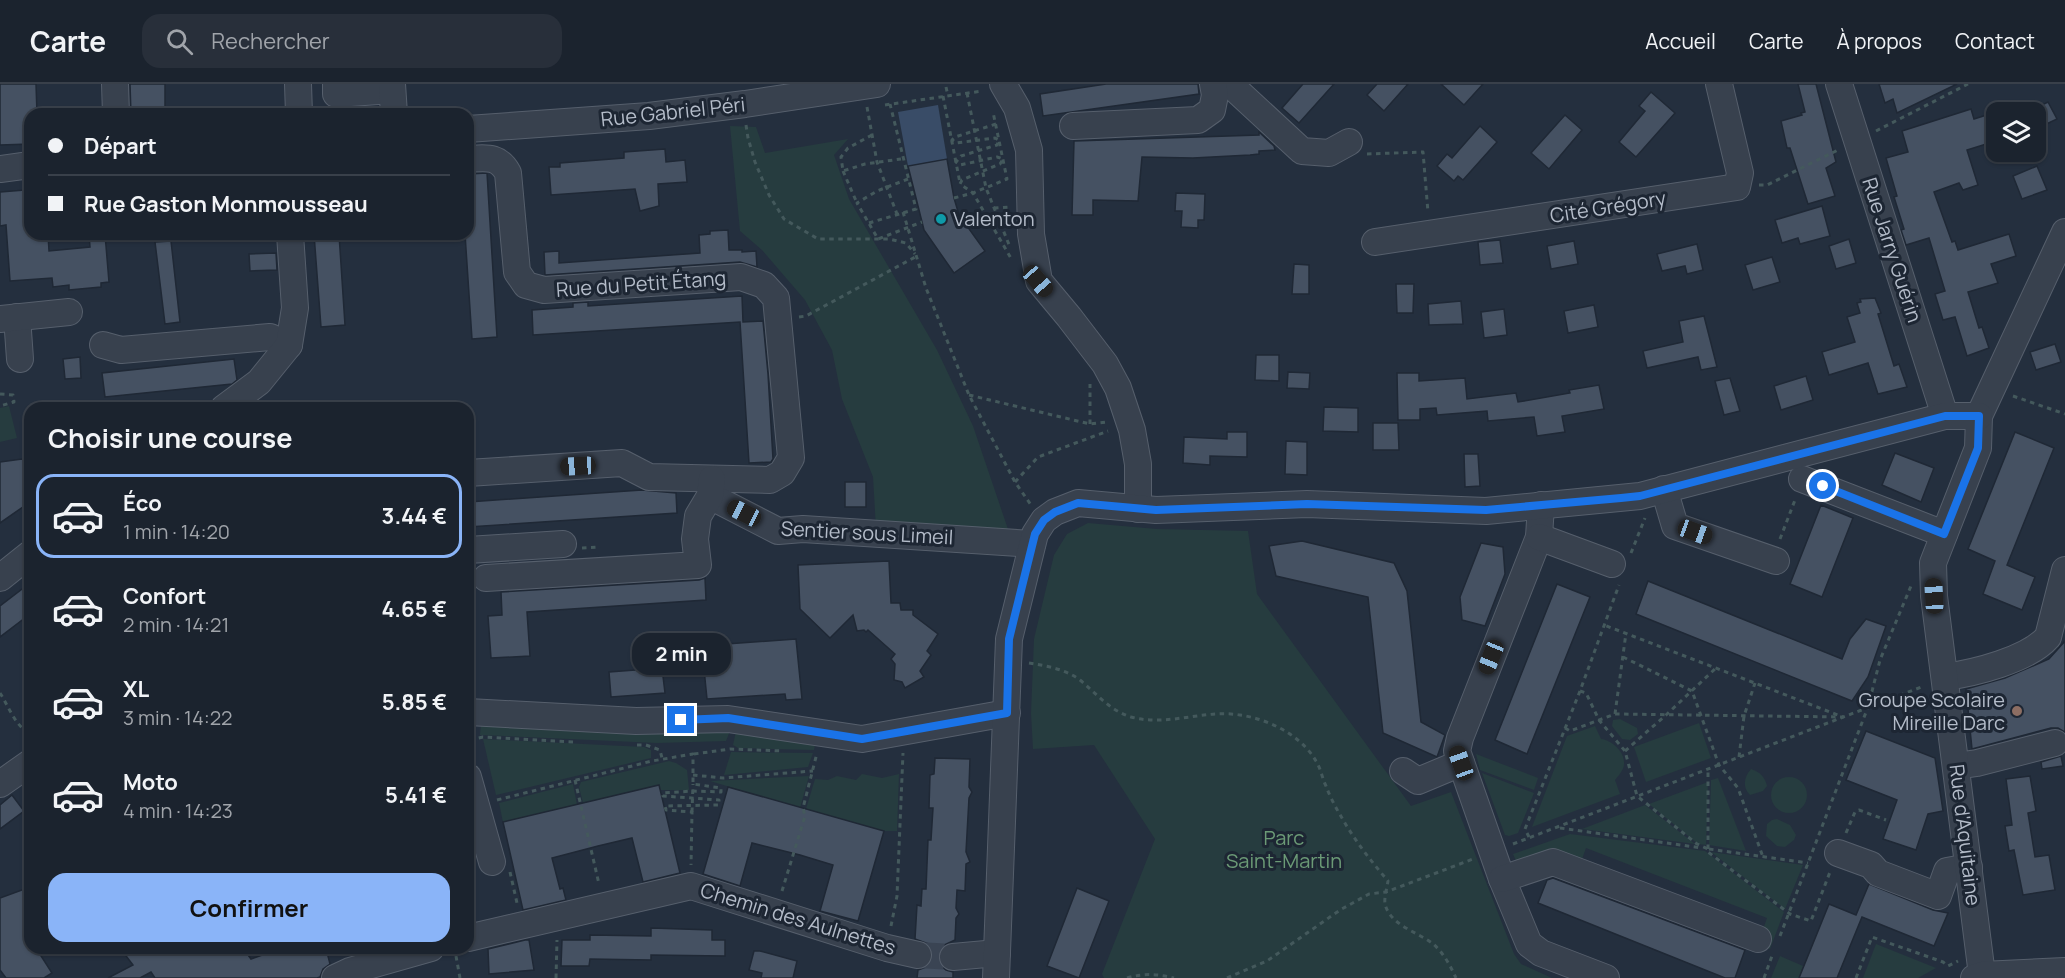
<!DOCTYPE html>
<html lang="fr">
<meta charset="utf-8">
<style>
body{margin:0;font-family:Manrope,sans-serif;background:#282f3a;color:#f1f3f6;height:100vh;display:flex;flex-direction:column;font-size:22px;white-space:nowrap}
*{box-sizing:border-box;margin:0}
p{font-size:20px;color:#a0a4aa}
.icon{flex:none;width:33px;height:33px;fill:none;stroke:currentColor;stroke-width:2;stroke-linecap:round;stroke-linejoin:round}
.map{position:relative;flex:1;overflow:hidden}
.panel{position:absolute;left:24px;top:318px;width:450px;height:552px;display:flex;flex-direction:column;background:#1b232e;border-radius:18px;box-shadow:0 2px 4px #0004,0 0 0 2px #39404a}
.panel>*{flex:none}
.top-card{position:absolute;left:24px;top:24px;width:450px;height:132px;border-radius:18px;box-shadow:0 2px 4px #0004,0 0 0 2px #39404a;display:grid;align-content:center;height:132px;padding:0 24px;background:#1b232e}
.buttons{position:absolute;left:1986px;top:18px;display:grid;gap:12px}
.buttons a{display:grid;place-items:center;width:60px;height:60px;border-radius:12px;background:#1b232e;box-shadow:0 2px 4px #0004,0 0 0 2px #39404a;font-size:30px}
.end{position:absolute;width:27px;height:27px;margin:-14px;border:8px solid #1a73e8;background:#fff;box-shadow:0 0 0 3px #fff}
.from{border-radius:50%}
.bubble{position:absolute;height:42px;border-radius:18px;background:#1b232e;box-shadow:0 2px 4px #0004,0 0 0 2px #39404a;font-size:20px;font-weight:700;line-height:42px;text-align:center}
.car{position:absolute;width:18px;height:36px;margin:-18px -9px;border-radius:8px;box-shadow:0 0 4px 2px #0007;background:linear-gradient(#222 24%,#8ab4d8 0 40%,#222 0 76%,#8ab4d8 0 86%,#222 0)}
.top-card b{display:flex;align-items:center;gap:21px;height:57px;font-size:22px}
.top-card b+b{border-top:2px solid #39404a}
.top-card i{width:15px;height:15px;background:#f1f3f6}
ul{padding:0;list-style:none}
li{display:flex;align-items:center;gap:18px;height:84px;margin:0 12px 9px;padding:0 12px;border:3px solid transparent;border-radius:18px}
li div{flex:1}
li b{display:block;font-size:22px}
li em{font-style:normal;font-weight:700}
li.active{border-color:#8ab4f8}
li>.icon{width:54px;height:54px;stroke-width:1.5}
h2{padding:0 24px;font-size:27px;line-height:72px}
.primary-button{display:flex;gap:12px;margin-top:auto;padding:12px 24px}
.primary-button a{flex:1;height:69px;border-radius:18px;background:#8ab4f8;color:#111;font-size:24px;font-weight:700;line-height:69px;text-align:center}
header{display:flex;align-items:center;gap:36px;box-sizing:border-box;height:84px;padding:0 30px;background:#1b232e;border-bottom:2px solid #39404a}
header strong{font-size:28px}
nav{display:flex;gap:33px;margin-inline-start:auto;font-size:21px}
.search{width:420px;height:54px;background:#282f3a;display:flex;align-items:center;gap:15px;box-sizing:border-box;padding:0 21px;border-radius:18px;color:#a0a4aa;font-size:22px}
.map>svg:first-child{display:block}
</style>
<header>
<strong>Carte</strong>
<div class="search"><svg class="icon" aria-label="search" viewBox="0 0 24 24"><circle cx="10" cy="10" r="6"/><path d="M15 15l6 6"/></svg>Rechercher</div>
<nav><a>Accueil</a><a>Carte</a><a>À propos</a><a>Contact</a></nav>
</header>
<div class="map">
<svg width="2065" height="894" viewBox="0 0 2065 894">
<rect width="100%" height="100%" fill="#242f3e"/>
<!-- green -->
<g fill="#263c3f">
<polygon points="730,42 756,43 765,69 848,55 834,71 849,115 937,266 973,342 1011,454 876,444 873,393 842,315 832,266 805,216 762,166 740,147"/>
<polygon points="9,322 17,354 0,358 0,324"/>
<polygon points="1088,439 1157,445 1248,447 1257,510 1411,722 1451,708 1514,870 1521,880 1552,894 1104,894 1102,890 1155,755 1094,661 1033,665 1031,629 1034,555 1054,471 1067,450"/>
<polygon points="1620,635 1637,644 1638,650 1630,656 1622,655 1612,642 1613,636"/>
<polygon points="1699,639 1711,674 1646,698 1634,663"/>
<polygon points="481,641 635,650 730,647 726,657 657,659 480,651"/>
<path d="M 1595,642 L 1601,655 C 1611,656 1624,667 1624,678 C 1625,685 1619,691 1615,696 L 1620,710 L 1532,743 L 1567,652 Z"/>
<polygon points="736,647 815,661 814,666 738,664 733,661"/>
<polygon points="483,655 644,663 651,666 651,674 496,711"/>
<polygon points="731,668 813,669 808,683 724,691"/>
<polygon points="1476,670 1538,694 1534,706 1480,686"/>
<polygon points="669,677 676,679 687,686 689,706 660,706 583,719 579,703 581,698"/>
<path d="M 1751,685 C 1760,688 1765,693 1767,702 L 1763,707 L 1750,711 C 1742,703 1744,693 1751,685 Z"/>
<polygon points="1482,689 1534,709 1518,749 1509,752 1505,751"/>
<polygon points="862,690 882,694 899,690 897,747 884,747 806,725 815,695 828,696 837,692 856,696"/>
<polygon points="809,692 800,724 710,697"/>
<circle cx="1789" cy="711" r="18"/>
<polygon points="1718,694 1746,767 1709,761 1711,696"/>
<polygon points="1708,698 1706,761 1698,760 1649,720"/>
<polygon points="573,700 577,721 503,738 499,719"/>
<polygon points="1645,721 1695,760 1582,745"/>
<polygon points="1777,735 1790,741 1796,751 1794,756 1785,763 1777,762 1766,752 1767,740 1772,736"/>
<polygon points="1570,750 1705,767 1784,828 1770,865 1758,860 1767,834 1586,764 1581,778 1519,783 1513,770"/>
<polygon points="1711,768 1803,781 1785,825"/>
<polygon points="1876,860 1936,884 1918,894 1863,894"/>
<polygon points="1780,872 1803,882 1799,894 1771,894"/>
</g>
<!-- water -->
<polygon fill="#394c67" points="938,21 947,75 908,82 898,28"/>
<!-- building -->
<g fill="#455162" stroke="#1f2835" stroke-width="1.5">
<polygon points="0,0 36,0 37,30 30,30 30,60 0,61"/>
<polygon points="130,0 165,0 165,30 131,30"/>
<polygon points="1106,0 1198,0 1199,10 1043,32 1040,10"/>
<polygon points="1303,0 1334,0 1299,39 1282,24"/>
<polygon points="1377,0 1408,0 1384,27 1367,11"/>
<polygon points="1441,0 1483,0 1464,21"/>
<polygon points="1798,0 1816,0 1836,78 1826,84 1835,112 1808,120 1790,64 1787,64 1781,37 1802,31 1801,29 1805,28"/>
<polygon points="1879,0 1957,0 1897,29 1893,15 1885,19"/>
<polygon points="1651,8 1675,29 1636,73 1619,58 1645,27 1639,22"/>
<polygon points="2048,18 2057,35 2036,45 2036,24"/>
<polygon points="1971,25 1974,35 1996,28 1996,57 1967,66 1978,101 1963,106 1959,99 1934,108 1952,158 1955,157 1958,166 2009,150 2016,172 1991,180 1998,199 1968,208 1979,244 1982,243 1989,264 1967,272 1955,233 1943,236 1935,210 1945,207 1929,154 1906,161 1901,146 1904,145 1894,113 1897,112 1886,74 1908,68 1902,47"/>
<polygon points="1565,31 1582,46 1549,85 1531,69"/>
<polygon points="1480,42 1497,58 1463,96 1458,92 1454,97 1437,82 1447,70 1452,74"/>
<polygon points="1259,48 1274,62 1275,66 1259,67 1259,70 1250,71 1193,74 1142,73 1138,117 1093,116 1093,131 1072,131 1074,57 1259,51"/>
<polygon points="665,65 666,78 685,76 687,98 658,100 659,122 640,127 635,105 551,111 549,83 560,83 560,79 624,74 624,68"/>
<polygon points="947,75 954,114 959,131 985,167 954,189 924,146 908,82"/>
<polygon points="2037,82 2047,106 2022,115 2013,92"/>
<polygon points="487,89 497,253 472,255 465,150 468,150 468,90"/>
<polygon points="25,106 30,150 48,150 49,167 90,163 89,150 105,150 109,198 101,199 101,203 69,206 69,201 53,203 52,194 10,197 6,141 0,142 0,108"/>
<polygon points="1176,109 1205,110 1204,136 1198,136 1198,144 1181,143 1182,127 1175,127"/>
<polygon points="1822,122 1830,152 1800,160 1798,154 1782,159 1775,136"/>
<polygon points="728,146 729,166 742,166 742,168 756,167 757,183 740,178 545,191 544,168 559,167 559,179 700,169 699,151 710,150 710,147"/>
<polygon points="314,150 339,150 345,241 321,243"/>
<polygon points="1849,155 1856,179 1836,185 1829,162"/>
<polygon points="1500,156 1503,179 1480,181 1478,158"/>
<polygon points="171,157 180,238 165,240 155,158"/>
<polygon points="1574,157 1578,180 1551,185 1547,162"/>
<polygon points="1697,160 1703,186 1687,190 1685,182 1662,187 1657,170"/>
<polygon points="276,169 277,186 250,187 249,170"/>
<polygon points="1772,173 1780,198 1753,206 1745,181"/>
<polygon points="1294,180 1309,181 1309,210 1292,210"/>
<polygon points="1396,200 1414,200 1413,229 1397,229"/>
<polygon points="742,212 743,238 763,237 768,290 773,375 771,378 749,379 740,238 533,251 532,226 573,223 573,219 588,218 588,222"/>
<polygon points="1875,214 1881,229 1878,230 1894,282 1899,280 1907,303 1878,310 1868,279 1829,291 1822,268 1855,258 1847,233 1860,229 1857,219 1861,218 1860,215"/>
<polygon points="1461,217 1463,240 1429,241 1428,220"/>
<polygon points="1594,221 1598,243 1568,249 1564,227"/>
<polygon points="1504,225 1507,251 1484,254 1481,228"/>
<polygon points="1704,232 1717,283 1701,286 1698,273 1647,284 1643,267 1683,258 1679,237"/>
<polygon points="2055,260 2061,278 2036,286 2030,268"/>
<polygon points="1256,271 1279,271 1279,297 1255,296"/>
<polygon points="80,273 81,294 65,295 63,275"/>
<polygon points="234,275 237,296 232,300 105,313 102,289"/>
<polygon points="1288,288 1310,289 1309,305 1287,304"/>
<polygon points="1397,289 1419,289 1419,297 1465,294 1467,315 1516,309 1518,318 1570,309 1569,306 1599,301 1604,325 1562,332 1565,348 1537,352 1534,333 1488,337 1487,327 1437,331 1436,324 1420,325 1420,336 1398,336"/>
<polygon points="1806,292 1813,316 1781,326 1774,302"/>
<polygon points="1730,294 1740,327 1724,331 1715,297"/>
<polygon points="1324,323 1358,324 1358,348 1323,347"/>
<polygon points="1373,339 1398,339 1399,366 1373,366"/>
<polygon points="1227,348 1247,348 1247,373 1210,372 1210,381 1183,379 1184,353 1227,355"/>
<polygon points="2015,348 2054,364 2007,481 2035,493 2022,526 1983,510 1995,477 1968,465"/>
<polygon points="1286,357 1307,358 1307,391 1285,390"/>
<polygon points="1895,369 1934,384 1921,418 1882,401"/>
<polygon points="1464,370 1478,370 1480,402 1465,403"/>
<polygon points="22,375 30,378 30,418 0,439 0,378"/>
<rect x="845" y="398" width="21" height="25"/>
<polygon points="642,406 676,409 677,429 468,443 468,418"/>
<polygon points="1821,421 1853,434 1822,513 1790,500"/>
<polygon points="1302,457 1394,479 1407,507 1421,638 1445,651 1437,673 1383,649 1368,513 1276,492 1269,462"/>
<polygon points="1481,459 1503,463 1505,490 1485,542 1462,536 1460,513"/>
<polygon points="889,477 891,519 900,519 901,526 913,526 913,531 938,550 927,567 931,571 920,587 924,593 905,604 902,598 894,596 895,580 891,575 895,570 868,546 866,548 864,546 857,547 853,531 830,554 800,525 798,481"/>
<polygon points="705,494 706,516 527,528 530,572 491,574 488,532 502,531 501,508 699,496"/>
<polygon points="1648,497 1842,575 1850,555 1866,535 1886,542 1868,593 1852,617 1636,530"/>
<polygon points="30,499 30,530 0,553 0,522"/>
<polygon points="1557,500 1590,513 1527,670 1495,656"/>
<polygon points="796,555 802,615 786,616 785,610 707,615 704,585 726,560"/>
<polygon points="2065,557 2065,648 2058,644 2051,644 1972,665 1966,605 2005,594 2049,575"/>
<polygon points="662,584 665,609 611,613 609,588"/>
<polygon points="1866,647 1935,674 1943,727 1928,730 1916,766 1883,755 1897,716 1846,696"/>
<polygon points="2061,672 2063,682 2042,685 2041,678"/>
<polygon points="935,674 970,675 969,703 972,708 969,714 966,768 970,778 966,780 965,807 957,806 956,824 959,830 956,834 955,856 944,861 939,867 938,874 941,882 946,886 953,888 953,894 917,894 918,886 929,882 933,874 932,867 929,860 915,855 917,821 921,822 922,805 926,805 928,756 931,756 933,724 929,724 930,691 934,690"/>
<polygon points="2030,692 2036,727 2028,729 2035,773 2049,771 2055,806 2023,811 2014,766 2009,767 2005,742 2012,741 2006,695"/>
<polygon points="659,701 680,789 643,798 632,754 598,762 552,774 560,805 563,804 566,816 523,826 503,738"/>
<polygon points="728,703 884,747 858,837 820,827 833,781 800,771 752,759 740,802 703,790"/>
<polygon points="12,711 24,727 0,745 0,721"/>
<polygon points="1553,794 1745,866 1735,894 1725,894 1538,819 1547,796"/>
<polygon points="1869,800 1933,826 1948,829 1934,862 1862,833 1837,894 1799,894 1829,820 1856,831"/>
<polygon points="30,803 30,864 36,864 52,889 44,894 6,894 0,886 0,814"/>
<polygon points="1077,804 1109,817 1079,894 1047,882"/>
<polygon points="651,844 712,846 712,856 725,856 725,872 651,871 651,876 590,875 589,882 561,882 562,856 590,856 590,851 651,852"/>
<polygon points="525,856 529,856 534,886 489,890 488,865"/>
<polygon points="120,864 243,864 251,875 282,864 326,864 330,880 323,885 320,893 317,894 155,894 151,888 140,894 108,894 133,881"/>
<polygon points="754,867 760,867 797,877 793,894 761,894 762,889 749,886"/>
</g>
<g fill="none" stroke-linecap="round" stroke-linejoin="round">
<!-- minor-tunnel -->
<polyline stroke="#3a4453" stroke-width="26" stroke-dasharray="26 13" stroke-linecap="butt" points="918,871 953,873"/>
<!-- minor casing -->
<g stroke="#565f6c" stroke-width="28">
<g id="minor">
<polyline points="115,0 116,30"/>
<polyline points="298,0 299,30"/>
<polyline points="336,0 336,10 392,6"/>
<polyline points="392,0 394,30"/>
<polyline points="1003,0 1017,24 1029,66 1031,150 1039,197 1069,233 1105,280 1118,304 1132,346 1138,380 1138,425"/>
<polyline points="1235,0 1236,6 1302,67 1329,69 1349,58"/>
<polyline points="1839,0 1945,332"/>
<polyline points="1073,42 1198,36 1212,26 1215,11 1213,0"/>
<polyline points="468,45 649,32 745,20 877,0"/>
<path d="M 468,75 C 486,74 498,71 508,89 L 517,188 L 526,201 L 544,206 L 741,193 L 764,201 L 776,214 L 791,374 L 782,389 L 770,396 L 649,393 L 622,379 L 468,389"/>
<polyline points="0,85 30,81"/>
<polyline points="1375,158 1737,103 1740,89 1719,0"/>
<polyline points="17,233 20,275"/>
<polyline points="0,235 69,228"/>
<polyline points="103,261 121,266 270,253 289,261"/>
<polyline points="224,324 259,298 289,261 295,224 290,150"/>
<polyline points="1802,395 1944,450"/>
<polyline points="1664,405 1675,442 1776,477"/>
<polyline points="710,412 778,447 803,445 1032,460"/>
<polyline points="1541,421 1539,453 1460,654 1457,667 1502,795 1529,860 1541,869 1606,894"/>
<polyline points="1539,453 1612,480"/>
<polyline points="468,466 563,460"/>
<polyline points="0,494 30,470"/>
<polyline points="486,494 698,481 695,455 698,432 710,412 712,395"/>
<path d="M 1945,593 C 1974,589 2028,576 2048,553 L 2065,486"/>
<polyline points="468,628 636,637 728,635 862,655 1007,629"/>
<polyline points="1956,682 1977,679 2055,659"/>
<polyline points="1403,687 1418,697 1461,679"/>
<polyline points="468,693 492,778"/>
<polyline points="0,700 30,679"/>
<polyline points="1838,769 1871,781 1878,789 1938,812 1947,787 1969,783"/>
<polyline points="1502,795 1553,778 1758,855"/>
<polyline points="468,854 691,802 887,864 918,871"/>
<polyline points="953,873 997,869"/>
<polyline points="1982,891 1934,512 1933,479 1978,364 1979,332 2065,148"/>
<polyline points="335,894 350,887 431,864"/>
<polyline points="996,894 1009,555 1035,450 1044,436 1055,428 1078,419 1156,426 1307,420 1486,427 1640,412 1945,332 1979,332"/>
<polyline points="1974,894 1982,891 2065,887"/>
</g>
</g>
<!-- path -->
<g stroke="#44595c" stroke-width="3" stroke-dasharray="4.5 4.5" stroke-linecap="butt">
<polyline points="946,3 948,12"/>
<polyline points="967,9 986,104 1010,163"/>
<polyline points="943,12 960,99"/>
<polyline points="885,21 982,7"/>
<polyline points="867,23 877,78 897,130"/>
<polyline points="996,40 955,53 952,56 956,59 995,54 999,56 997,61 961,72 956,78 960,81 997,73 1003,75 1000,80 962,96 960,100 973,109 1012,176"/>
<polyline points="746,41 748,54 755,78 769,111 784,135 818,155 889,155 906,159 915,170"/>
<polyline points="1876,47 1968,0"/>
<polyline points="872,51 848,64 841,73 843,87 865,80 901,75"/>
<polyline points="1367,70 1423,68 1428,128"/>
<polyline points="843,87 857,119"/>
<polyline points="908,95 877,107 857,119 878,155 922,138"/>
<polyline points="1759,101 1767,101 1838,66"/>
<polyline points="954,114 973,109 1007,95 993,28"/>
<polyline points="994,124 1010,123"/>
<polyline points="903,128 926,204 969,311 1015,398 1031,421"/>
<polyline points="869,139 916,125 890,20"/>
<polyline points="799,233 806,232 917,172"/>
<polyline points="0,310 13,311 14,318 0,322"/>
<polyline points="969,311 1090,340 1108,338"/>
<polyline points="2013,312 2065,330"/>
<polyline points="1090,340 1090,300"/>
<polyline points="1015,398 1038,373 1108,347"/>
<polyline points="1780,455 1795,416"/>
<polyline points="582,464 600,463"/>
<polyline points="1631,469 1645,434"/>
<polyline points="1623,573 1692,607 1719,681 1738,704 1763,773"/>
<path d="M 1029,579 C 1047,582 1065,585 1080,596 C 1097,610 1109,626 1131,633 C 1168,643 1204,625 1240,631 C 1268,635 1301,651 1316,677 C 1321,685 1322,694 1326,702 C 1330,713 1336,724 1342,734 C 1355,757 1371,777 1388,797 C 1387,804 1384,813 1385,820 C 1390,841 1417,848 1432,859 C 1443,868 1450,881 1456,894"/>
<polyline points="1580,607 1586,609 1599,636 1625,667 1637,712 1697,760 1708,765 1708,768 1790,830 1811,837 1830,788"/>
<path d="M 0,609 C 8,621 16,644 30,649"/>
<polyline points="1615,630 1626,549"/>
<polyline points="1565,644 1570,647 1615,630 1843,633 1604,541"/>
<polyline points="473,651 474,655 483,653 574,658"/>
<polyline points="637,661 646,661 660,666 662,674"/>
<polyline points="1625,667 1666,631 1716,584"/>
<polyline points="694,670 730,665 783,667"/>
<polyline points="1739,673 1744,632 1755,599"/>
<polyline points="693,691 723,694 813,687"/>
<polyline points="575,696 599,800"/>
<polyline points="497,716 652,677 693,670 693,700 721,704 721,708 693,707 663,709 663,712 719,716 719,721 665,722 666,726 692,728 691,781"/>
<polyline points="692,728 693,700"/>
<polyline points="1560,744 1702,764"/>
<polyline points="1846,749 1855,728 1859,726 1886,736"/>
<polyline points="1529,753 1525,745 1580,607 1619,501"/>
<polyline points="1513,760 1924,602"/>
<polyline points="1708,765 1708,686"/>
<polyline points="1709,765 1808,779"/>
<polyline points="510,788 517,819"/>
<polyline points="782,807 805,732 803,724 817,669"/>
<polyline points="891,842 897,812 903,669"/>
<polyline points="1780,852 1868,623 1880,576 1911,502"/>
<polyline points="456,872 460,894"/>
<polyline points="556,894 557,856"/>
<path d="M 1127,894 C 1144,889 1158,890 1174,894"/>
<polyline points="1227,894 1267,877 1340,826 1369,810 1386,808 1473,775"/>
<polyline points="1764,894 1772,872"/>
<polyline points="1856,894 1872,853 1943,878 1948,882 1958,877"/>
</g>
<!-- minor -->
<use href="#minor" stroke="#38414e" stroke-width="26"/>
</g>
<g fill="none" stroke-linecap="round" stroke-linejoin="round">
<!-- route -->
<polyline stroke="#1a73e8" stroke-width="8" points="681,636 728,634 862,655 1007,629 1009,555 1035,450 1044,436 1055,428 1078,419 1156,426 1307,420 1486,426 1621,414 1640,412 1945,332 1979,332 1978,364 1944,450 1823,402"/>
</g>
<!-- markers -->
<circle fill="#0f9aa8" stroke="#1d2633" stroke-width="2" cx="941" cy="135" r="6"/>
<circle fill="#8d6e63" stroke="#1d2633" stroke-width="2" cx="2017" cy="627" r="6"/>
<g text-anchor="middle" stroke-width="6" stroke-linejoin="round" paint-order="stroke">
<!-- street labels -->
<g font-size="20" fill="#b4bcc9" stroke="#1d2633">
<text transform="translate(673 28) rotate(-6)" y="7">Rue Gabriel Péri</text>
<text transform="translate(1608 123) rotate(-9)" y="7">Cité Grégory</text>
<text transform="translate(1892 166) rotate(72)" y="7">Rue Jarry Guérin</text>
<text transform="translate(641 200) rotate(-4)" y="7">Rue du Petit Étang</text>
<text transform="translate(867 449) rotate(3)" y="7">Sentier sous Limeil</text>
<text transform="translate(1965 751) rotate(83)" y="7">Rue d'Aquitaine</text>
<text transform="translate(798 835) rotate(17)" y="7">Chemin des Aulnettes</text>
</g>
<!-- poi labels -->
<g font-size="20" fill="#b4bcc9" stroke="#1d2633" text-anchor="start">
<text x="953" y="142">Valenton</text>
<text x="2005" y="623" text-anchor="end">Groupe Scolaire<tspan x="2005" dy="23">Mireille Darc</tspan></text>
</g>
<!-- park labels -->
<g font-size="20" fill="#6b9a76" stroke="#1d2633">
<text x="1284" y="761">Parc<tspan x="1284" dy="23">Saint-Martin</tspan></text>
</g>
</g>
</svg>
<div class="buttons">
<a><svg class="icon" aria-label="layers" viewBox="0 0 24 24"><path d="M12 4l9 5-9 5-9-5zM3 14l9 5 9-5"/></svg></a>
</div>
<i class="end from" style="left:1823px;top:402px"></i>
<i class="end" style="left:681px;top:636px"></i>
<div class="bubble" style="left:632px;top:549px;width:99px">2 min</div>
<i class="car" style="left:1038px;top:197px;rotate:139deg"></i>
<i class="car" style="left:578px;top:382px;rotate:267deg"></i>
<i class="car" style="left:744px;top:429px;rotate:297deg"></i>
<i class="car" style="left:1695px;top:448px;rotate:110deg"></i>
<i class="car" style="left:1934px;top:512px;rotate:357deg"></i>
<i class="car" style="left:1491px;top:573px;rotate:202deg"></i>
<i class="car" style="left:1461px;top:679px;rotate:340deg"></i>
<div class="top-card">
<b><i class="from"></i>Départ</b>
<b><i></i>Rue Gaston Monmousseau</b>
</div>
<section class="panel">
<h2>Choisir une course</h2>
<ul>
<li class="active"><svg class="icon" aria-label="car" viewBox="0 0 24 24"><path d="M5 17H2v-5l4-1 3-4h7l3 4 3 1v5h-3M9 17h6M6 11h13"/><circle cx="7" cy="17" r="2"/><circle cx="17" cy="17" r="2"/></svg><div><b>Éco</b><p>1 min · 14:20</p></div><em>3.44 €</em></li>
<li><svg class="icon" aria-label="car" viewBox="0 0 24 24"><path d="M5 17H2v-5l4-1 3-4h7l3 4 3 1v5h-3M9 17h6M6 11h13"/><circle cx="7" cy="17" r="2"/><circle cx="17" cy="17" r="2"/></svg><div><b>Confort</b><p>2 min · 14:21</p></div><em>4.65 €</em></li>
<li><svg class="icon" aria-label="car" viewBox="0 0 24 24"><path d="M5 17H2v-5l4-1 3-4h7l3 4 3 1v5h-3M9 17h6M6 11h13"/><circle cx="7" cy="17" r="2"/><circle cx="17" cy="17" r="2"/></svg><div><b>XL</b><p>3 min · 14:22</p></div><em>5.85 €</em></li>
<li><svg class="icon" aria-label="car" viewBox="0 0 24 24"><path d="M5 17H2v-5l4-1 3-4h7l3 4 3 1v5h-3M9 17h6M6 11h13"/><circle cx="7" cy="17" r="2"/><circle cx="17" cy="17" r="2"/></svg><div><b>Moto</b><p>4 min · 14:23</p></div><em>5.41 €</em></li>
</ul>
<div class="primary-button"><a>Confirmer</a></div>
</section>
</div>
